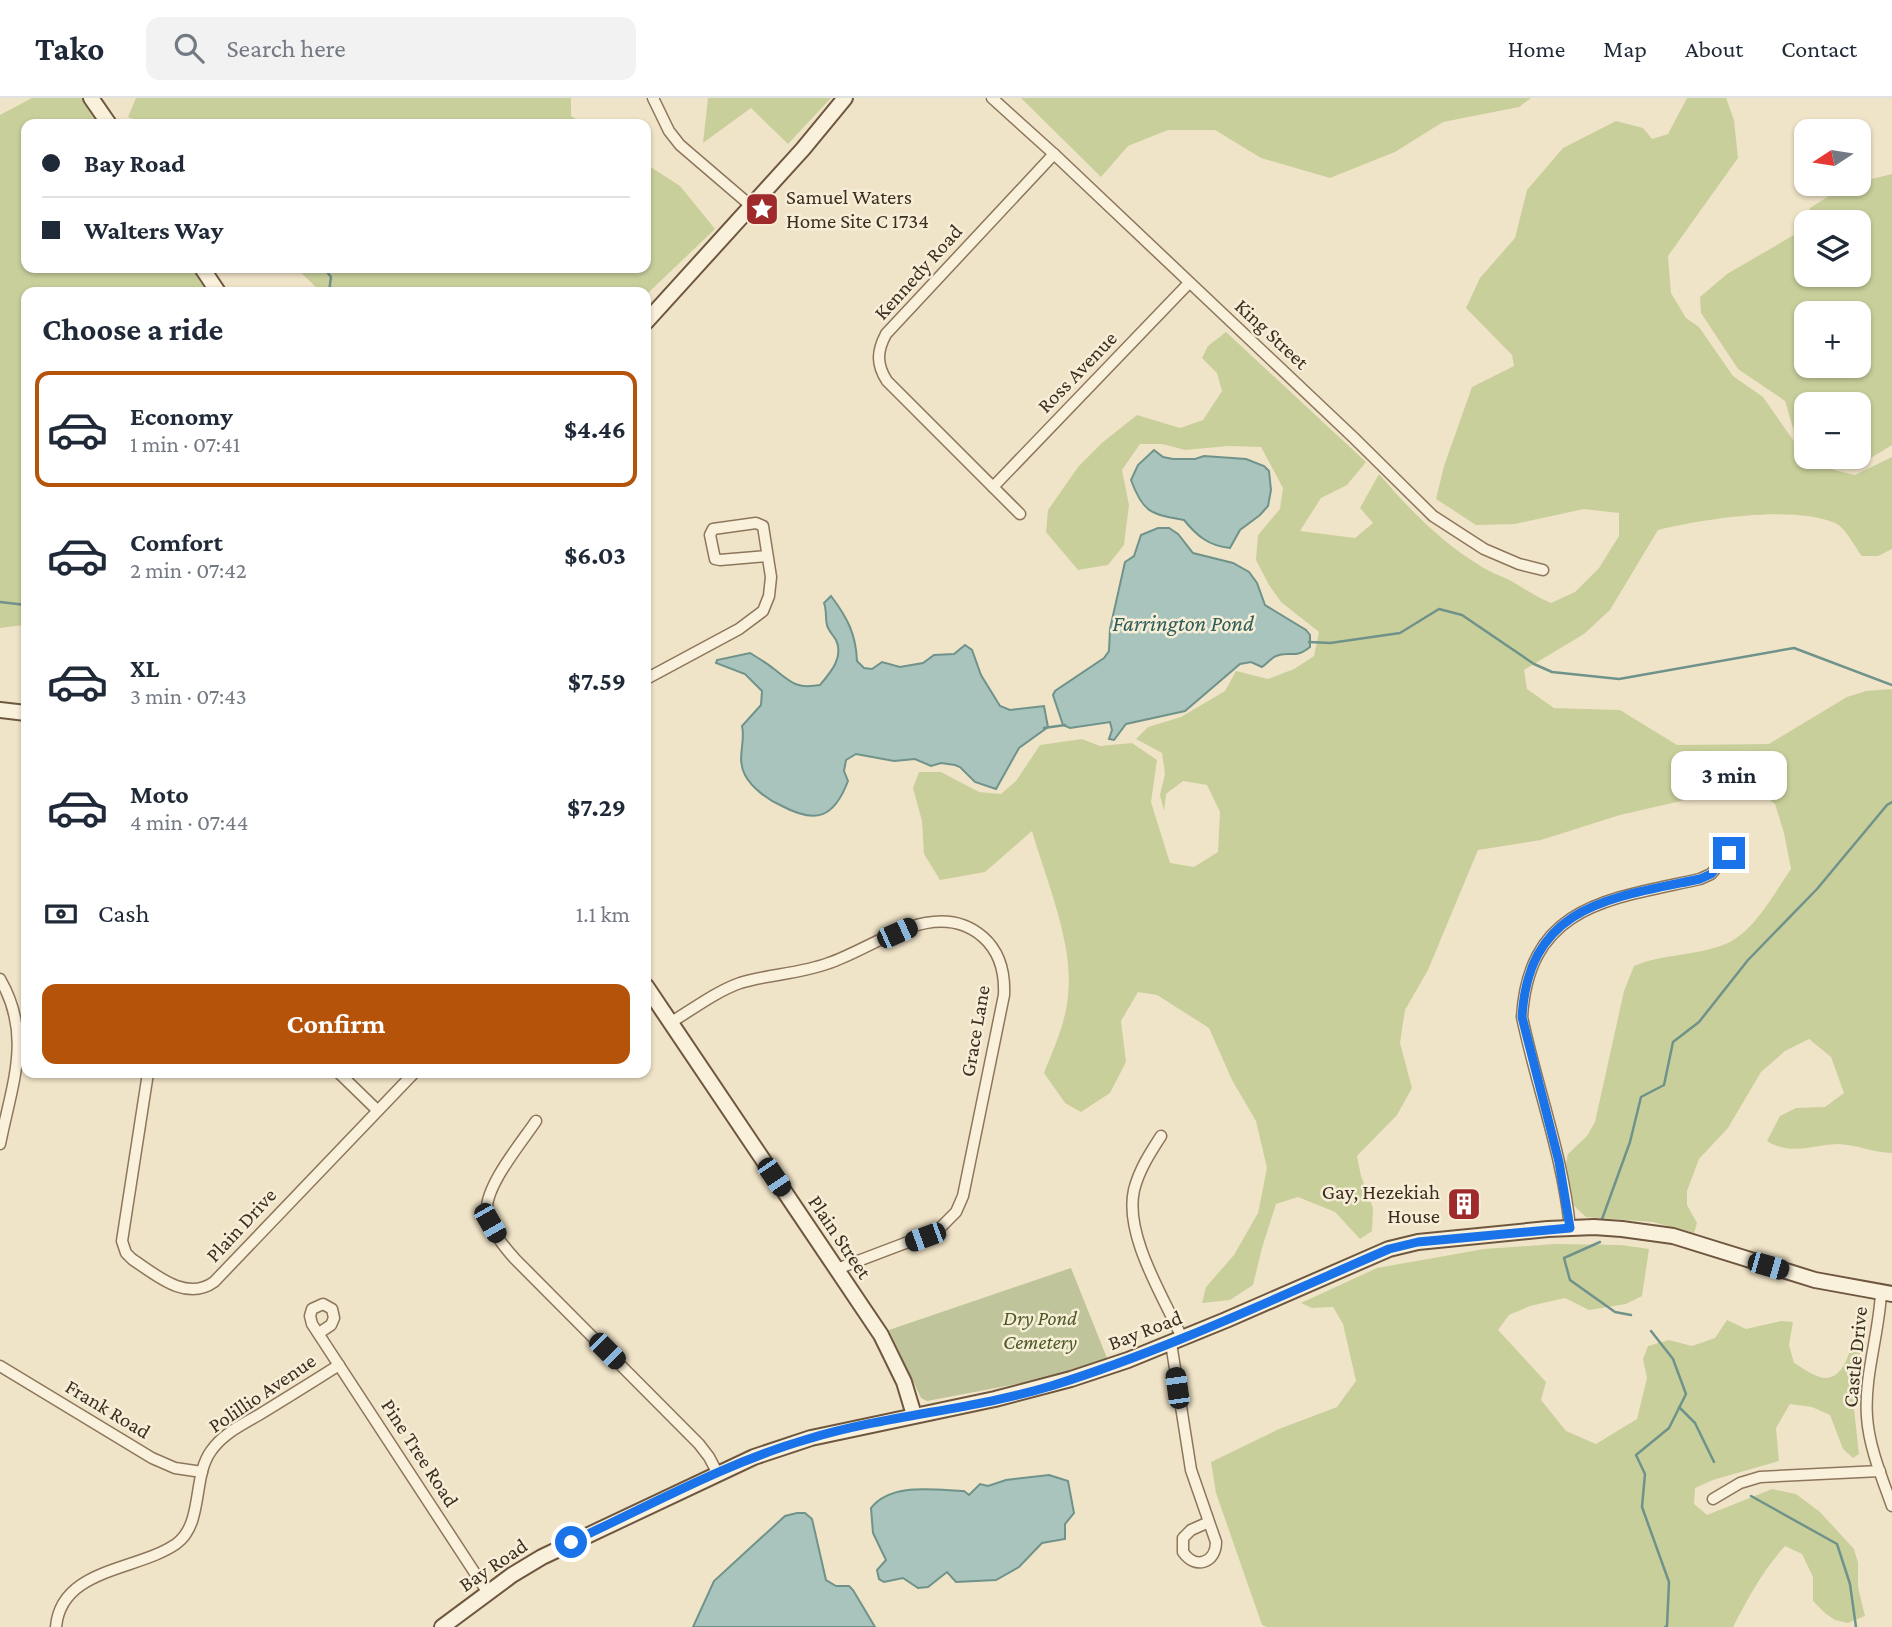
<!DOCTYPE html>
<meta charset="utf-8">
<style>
body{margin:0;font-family:"Crimson Pro",serif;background:#f2f2f3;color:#1f2937;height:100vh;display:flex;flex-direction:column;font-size:26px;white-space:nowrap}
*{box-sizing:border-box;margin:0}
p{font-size:23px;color:#747a83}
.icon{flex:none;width:38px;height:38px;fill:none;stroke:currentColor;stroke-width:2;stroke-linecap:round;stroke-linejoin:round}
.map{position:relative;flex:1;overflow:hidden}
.side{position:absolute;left:21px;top:189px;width:630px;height:791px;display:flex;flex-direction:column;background:#fff;border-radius:14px;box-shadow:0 2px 5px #0004}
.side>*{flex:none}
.hud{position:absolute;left:21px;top:21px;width:630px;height:154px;border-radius:14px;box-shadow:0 2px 5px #0004;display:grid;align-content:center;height:154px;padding:0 21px;background:#fff}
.needle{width:46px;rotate:258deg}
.buttons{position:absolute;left:1794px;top:21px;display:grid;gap:14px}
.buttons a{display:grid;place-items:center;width:77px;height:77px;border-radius:14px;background:#fff;box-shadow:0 2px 5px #0004;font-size:35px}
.end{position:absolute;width:32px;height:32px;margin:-16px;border:9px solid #1a73e8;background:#fff;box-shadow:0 0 0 4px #fff}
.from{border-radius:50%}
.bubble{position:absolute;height:49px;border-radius:14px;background:#fff;box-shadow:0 2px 5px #0004;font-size:23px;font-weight:700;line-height:49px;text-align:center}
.car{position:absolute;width:21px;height:42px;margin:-21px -10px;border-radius:9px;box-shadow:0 0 5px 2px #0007;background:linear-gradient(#222 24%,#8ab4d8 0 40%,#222 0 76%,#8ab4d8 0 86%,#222 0)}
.hud b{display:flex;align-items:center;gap:24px;height:66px;font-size:26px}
.hud b+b{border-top:2px solid #e0e1e3}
.hud i{width:18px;height:18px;background:#1f2937}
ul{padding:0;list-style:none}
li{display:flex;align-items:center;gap:21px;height:116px;margin:0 14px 10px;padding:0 7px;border:4px solid transparent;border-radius:14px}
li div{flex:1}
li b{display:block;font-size:26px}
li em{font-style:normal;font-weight:700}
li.current{border-color:#b45309}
li>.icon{width:63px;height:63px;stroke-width:1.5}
h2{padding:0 21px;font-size:32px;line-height:84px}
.pay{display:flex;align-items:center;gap:18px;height:77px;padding:0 21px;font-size:26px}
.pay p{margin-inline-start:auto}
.button{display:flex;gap:14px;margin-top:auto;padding:14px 21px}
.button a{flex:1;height:80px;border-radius:14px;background:#b45309;color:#fff;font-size:28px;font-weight:700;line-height:80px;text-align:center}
header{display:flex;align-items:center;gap:42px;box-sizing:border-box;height:98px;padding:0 35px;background:#fff;border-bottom:2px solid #e0e1e3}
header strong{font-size:33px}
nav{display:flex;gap:38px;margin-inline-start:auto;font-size:24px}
.search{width:490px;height:63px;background:#f2f2f3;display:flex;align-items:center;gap:18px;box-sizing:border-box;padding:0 24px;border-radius:14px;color:#747a83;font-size:26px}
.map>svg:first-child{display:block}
</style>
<header>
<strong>Tako</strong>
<div class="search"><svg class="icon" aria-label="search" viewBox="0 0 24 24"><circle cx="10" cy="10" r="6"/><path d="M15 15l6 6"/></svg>Search here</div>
<nav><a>Home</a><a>Map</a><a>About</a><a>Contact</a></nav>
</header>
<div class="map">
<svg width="1892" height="1529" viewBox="0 0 1892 1529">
<rect width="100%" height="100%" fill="#f0e4c8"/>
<!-- green -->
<g fill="#c9cf9b" fill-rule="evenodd">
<polygon points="32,0 83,0 99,26 26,26 26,170 191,170 207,194 26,194 26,530 23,527 0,530 0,17"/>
<polygon points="136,0 571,0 571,18 584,26 147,26 128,19"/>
<polygon points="708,0 831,0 788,46 751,10 703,45"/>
<polygon points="1021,0 1531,0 1519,9 1443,24 1395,54 1330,80 1261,60 1215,32 1168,32 1128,48 1101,79"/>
<path d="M 1687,0 L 1726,0 L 1734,22 L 1738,60 L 1668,158 L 1671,195 L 1686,220 L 1699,229 L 1733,278 L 1763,299 L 1798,349 L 1806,354 L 1806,359 L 1813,359 L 1834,372 L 1855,377 L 1892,359 L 1892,451 L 1878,458 L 1862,458 C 1855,449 1845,429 1835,425 C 1791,407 1704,421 1658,432 L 1610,512 L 1584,536 L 1524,572 L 1527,591 L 1554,610 L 1620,612 L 1677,647 L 1769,646 L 1847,599 L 1866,593 L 1892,591 L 1892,1055 C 1874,1055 1855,1046 1837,1046 C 1812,1047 1791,1058 1767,1043 L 1780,1018 L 1796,1010 L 1825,1009 L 1844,995 L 1831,959 L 1809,941 L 1785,953 L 1761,974 L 1728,1030 L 1699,1061 L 1687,1093 L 1687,1107 L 1697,1125 L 1694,1135 L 1653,1124 L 1586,1119 L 1574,1108 L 1565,1070 L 1568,1056 L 1587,1038 L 1595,1024 L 1624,893 L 1634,868 C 1662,856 1694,858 1723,847 C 1753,836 1773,797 1791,771 L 1784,735 L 1775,706 L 1755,690 L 1720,694 L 1620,717 L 1541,742 L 1478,752 L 1428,872 L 1405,912 L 1400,945 L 1412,990 L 1397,1017 L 1357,1058 L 1361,1078 L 1373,1110 L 1372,1133 L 1360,1141 L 1335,1114 L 1298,1099 L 1276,1106 L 1262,1150 L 1253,1187 L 1230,1202 L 1202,1205 L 1206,1189 L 1234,1157 L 1258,1115 L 1267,1070 L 1256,1023 L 1232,982 L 1209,930 L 1157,897 L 1138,894 L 1121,923 L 1126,964 L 1110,995 L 1081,1014 L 1065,1005 L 1044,975 C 1054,950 1066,924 1068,897 C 1074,846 1046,782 1032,733 L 985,774 L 940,782 L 924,756 L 922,723 L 913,690 L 919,674 L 941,674 L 979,694 L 1001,696 L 1016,683 L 1040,647 L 1082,641 L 1100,648 L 1132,645 L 1157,662 L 1151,704 L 1170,765 L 1194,769 L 1218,754 L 1220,714 L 1207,687 L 1183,683 L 1166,696 L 1164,713 L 1160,697 L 1165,676 L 1162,655 L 1136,641 L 1148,629 L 1181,619 L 1225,593 L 1236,573 L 1268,581 L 1294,571 L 1314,558 L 1319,534 L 1281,504 L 1269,487 L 1256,462 L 1258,437 L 1280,411 L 1283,390 L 1261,349 L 1228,348 L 1185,352 L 1162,346 L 1140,346 L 1122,372 L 1129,407 L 1124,447 L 1108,467 L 1078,472 L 1046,434 L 1048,412 L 1078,369 L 1103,344 L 1137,317 L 1180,330 L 1203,322 L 1222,293 L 1217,275 L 1202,260 L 1208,248 L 1226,234 L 1366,364 L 1347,387 L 1321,400 L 1300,433 L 1355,440 L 1373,425 L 1360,410 L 1379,376 C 1408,410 1441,444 1479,467 C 1489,474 1502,478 1513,484 C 1526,492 1537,499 1551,505 L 1575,494 L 1599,470 L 1619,438 L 1619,415 L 1584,411 L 1515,426 L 1476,427 L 1436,401 L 1444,368 L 1472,289 L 1514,268 L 1512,257 L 1466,210 L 1480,180 L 1515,140 L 1527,92 L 1563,50 L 1616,23 L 1643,30 L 1652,41 L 1668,36 Z"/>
<polygon points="646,66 680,88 715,131 646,197 646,194 321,194 296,170 646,170"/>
<path d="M 1892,76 L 1892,347 L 1856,369 L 1839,359 L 1858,359 L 1858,306 L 1806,306 L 1806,338 L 1793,330 L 1785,303 L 1738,271 L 1701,215 L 1700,199 L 1727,176 L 1806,130 L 1806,177 L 1858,177 L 1858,124 L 1808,124 L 1810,110 L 1848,86 L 1858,86 L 1859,84 ZM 1806,215 L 1858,215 L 1858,268 L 1806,268 Z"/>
<path d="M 1555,1146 L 1621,1147 L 1649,1151 L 1642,1198 L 1626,1206 L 1589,1212 L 1565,1200 L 1530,1208 L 1509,1217 L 1498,1232 L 1546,1284 L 1541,1302 L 1566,1333 L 1596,1346 L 1637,1321 L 1647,1280 L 1643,1261 L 1648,1248 L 1669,1242 L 1692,1248 L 1715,1240 L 1727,1222 L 1746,1231 L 1781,1223 L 1793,1224 L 1789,1247 L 1794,1265 C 1803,1270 1816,1280 1825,1280 C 1848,1280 1852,1242 1857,1226 L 1868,1219 L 1852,1293 L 1859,1356 L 1853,1360 L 1843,1351 L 1830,1317 L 1812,1309 L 1790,1306 L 1776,1330 L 1779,1363 L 1713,1382 L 1695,1390 L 1694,1406 L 1707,1417 L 1772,1391 L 1796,1396 L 1820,1414 L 1854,1451 L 1858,1465 L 1858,1489 L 1865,1518 L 1848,1525 L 1835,1522 L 1826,1516 L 1813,1503 L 1813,1479 L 1802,1456 L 1785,1448 C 1763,1472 1748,1500 1733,1529 L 1267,1529 L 1262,1527 L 1216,1395 L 1211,1364 L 1279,1331 L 1337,1309 L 1356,1283 L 1343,1226 L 1333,1209 L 1312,1210 L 1301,1205 L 1377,1170 L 1484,1151 Z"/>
</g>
<!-- cemetery -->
<polygon fill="#bfc49a" points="1071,1170 1107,1260 1049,1280 927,1303 921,1300 889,1232"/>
<!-- water -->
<g fill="#a9c4bc" stroke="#6f938a" stroke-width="2">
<path d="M 1154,352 L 1163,359 L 1173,361 L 1195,361 L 1204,358 L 1246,361 L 1264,368 L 1269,373 L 1271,392 L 1268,408 L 1260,417 L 1240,432 L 1230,450 C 1209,448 1197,438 1184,422 C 1151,416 1143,415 1131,382 L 1138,367 Z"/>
<path d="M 1158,430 L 1169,430 L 1178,436 L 1193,455 L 1233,465 L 1249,474 L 1257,485 L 1265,507 L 1306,532 L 1310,537 L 1310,549 C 1294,562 1290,552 1276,558 C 1271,560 1267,566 1262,569 L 1251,564 L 1240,566 L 1185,613 L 1126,626 L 1114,642 L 1109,641 L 1112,632 L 1110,624 L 1070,630 L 1063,627 L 1053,597 L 1055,593 L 1104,560 L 1109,553 L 1110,531 L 1125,464 L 1134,458 L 1141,437 Z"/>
<path d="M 831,498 C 847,519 856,536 857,563 L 864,570 L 872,571 L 882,564 L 900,569 L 923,565 L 934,557 L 954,556 L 965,547 L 972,552 L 981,577 L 1000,608 L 1010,612 L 1044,608 L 1048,629 L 1019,650 L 996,691 L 975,684 L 960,669 L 955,667 L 941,665 L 931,668 L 915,661 L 894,663 L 856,656 L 846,662 L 844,673 L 848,683 C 834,720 816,726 782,708 C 768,702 752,690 745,677 C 736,660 746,644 742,628 L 761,607 L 762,593 L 745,576 L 716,565 L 717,562 L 750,555 C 758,560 767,565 774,571 C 792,585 796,591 820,587 C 831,574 844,559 836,542 C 833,537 828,532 827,527 C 825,519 827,513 824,505 Z"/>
<path d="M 1049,1377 L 1068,1383 L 1074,1415 L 1065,1426 L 1065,1441 L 1042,1445 L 1019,1469 L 996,1482 L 956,1484 L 947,1474 L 928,1489 L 918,1490 L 903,1480 L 884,1484 L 879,1481 L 877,1472 L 886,1462 L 873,1435 L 871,1410 C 891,1384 935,1392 964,1393 L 969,1397 L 980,1386 L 988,1388 L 1006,1382 Z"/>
<polygon points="797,1415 805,1415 812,1421 826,1482 836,1488 849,1488 853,1492 875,1529 693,1529 714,1483 785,1418"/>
</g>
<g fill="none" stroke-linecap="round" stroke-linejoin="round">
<!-- stream -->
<g stroke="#6f938a" stroke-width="2.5">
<polyline points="324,170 331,179 329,194"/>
<polyline points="0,504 26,507"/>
<polyline points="1309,544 1330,545 1400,535 1439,511 1462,517 1534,566 1552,574 1619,581 1794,550 1892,587"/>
<polyline points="1044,630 1065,627"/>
<polyline points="1601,1124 1630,1044 1641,999 1664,987 1673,944 1699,924 1748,862 1817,791 1887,707 1892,704"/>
<polyline points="1600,1144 1564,1160 1570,1182 1615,1214 1631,1217"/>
<polyline points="1651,1233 1673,1261 1686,1296 1669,1330 1636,1357 1645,1376 1642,1409 1669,1484 1667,1528 1665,1529"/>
<polyline points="1679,1309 1695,1325 1714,1364"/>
<polyline points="1751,1398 1837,1446 1850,1486 1856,1529"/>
</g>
<!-- street casing -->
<g stroke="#8d765c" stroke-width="13">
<g id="street">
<polyline points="653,0 669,33 680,47 750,107"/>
<polyline points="992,0 1054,56 1354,340 1433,418 1484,451 1519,466 1543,472"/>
<polyline points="993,389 1189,185"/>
<path d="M 1020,416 L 887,283 C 876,266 877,253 886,236 L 1054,56"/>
<polyline points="646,581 739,531 763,513 769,498 771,479 763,428 756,425 713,431 710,437 715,461 720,462 766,458"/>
<path d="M 0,881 C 33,938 12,985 0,1046"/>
<path d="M 670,925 C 693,911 715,894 740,885 C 769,876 800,876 829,865 C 876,849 936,798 983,839 C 1000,854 1005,875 1004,897 L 963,1098 L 956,1114 L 937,1133 L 837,1171"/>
<path d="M 148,975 L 122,1143 L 126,1155 L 132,1161 C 156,1177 186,1204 214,1184 L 414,975"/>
<polyline points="339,975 376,1011"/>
<path d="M 536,1023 C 522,1044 484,1089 487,1114 C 489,1131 504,1149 515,1161 L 699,1346 L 709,1359 L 718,1376"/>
<path d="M 1161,1038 C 1150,1055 1139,1072 1134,1092 C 1124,1137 1163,1198 1182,1240"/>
<path d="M 1570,1130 C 1563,1058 1537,990 1522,919 C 1529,807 1609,801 1700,781 L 1711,776 L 1729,755"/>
<path d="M 1881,1195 C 1879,1236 1864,1278 1867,1319 C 1869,1349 1882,1380 1892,1408"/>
<polyline points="319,1235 331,1227 334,1220 332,1211 323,1206 312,1211 310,1218 312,1226 488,1495"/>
<path d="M 1171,1245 L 1191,1372 L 1216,1444 C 1216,1465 1195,1472 1183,1454 L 1183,1440 L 1191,1432 L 1209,1424"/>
<polyline points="0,1268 152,1360 175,1370 202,1374"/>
<polyline points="1713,1401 1740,1385 1760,1379 1880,1373"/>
<path d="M 56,1529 C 61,1470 137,1473 176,1446 C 204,1426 192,1379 211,1353 C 223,1335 244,1326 262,1315 C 288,1299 314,1283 339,1267"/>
</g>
</g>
<!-- secondary casing -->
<g stroke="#6f573f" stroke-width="18">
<g id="secondary">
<polyline points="91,0 109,26"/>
<polyline points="202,170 218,194"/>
<polyline points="646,224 803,51 845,0"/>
<polyline points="0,612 26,615"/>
<polyline points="646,888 881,1237 904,1284 914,1317"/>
<polyline points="442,1529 512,1477 542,1459 754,1359 811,1340 995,1301 1071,1281 1128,1262 1226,1222 1389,1151 1418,1144 1548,1131 1594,1129 1622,1131 1673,1138 1815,1182 1892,1196"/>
</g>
</g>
<!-- street -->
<use href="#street" stroke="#faf1dc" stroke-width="10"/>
<!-- secondary -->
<use href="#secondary" stroke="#faf1dc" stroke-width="14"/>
</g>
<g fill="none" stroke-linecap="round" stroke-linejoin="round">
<!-- route -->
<path stroke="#1a73e8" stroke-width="9" d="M 571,1444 C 649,1408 725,1365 808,1341 C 887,1317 972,1312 1051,1288 C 1167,1252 1278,1199 1389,1151 L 1418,1144 L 1570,1130 L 1559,1064 L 1522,919 C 1529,807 1609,800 1700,781 L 1711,776 L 1729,755"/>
</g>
<!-- icons -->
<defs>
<g id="sight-square" transform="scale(1.75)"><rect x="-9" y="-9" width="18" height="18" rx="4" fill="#9e2a2b" stroke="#f7eed8"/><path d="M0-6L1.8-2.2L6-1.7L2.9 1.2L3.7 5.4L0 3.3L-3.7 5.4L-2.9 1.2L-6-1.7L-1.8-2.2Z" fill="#fff"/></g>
<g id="building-square" transform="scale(1.75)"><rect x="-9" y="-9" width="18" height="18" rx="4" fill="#9e2a2b" stroke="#f7eed8"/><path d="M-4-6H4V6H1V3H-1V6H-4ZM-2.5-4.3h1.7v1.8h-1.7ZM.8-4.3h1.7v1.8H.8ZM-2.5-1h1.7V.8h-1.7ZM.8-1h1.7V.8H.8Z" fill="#fff"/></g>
</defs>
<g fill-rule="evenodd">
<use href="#sight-square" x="762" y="111"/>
<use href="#building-square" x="1464" y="1106"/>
</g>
<g text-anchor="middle" stroke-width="5" stroke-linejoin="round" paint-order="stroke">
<!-- poi labels -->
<g font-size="21" fill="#3d2e20" stroke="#f7eed8" text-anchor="start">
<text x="786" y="106">Samuel Waters<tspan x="786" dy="24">Home Site C 1734</tspan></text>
<text x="1440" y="1101" text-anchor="end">Gay, Hezekiah<tspan x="1440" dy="24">House</tspan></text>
</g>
<!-- street labels -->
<g font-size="21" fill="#3d2e20" stroke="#f7eed8">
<text transform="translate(918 174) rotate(-48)" y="7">Kennedy Road</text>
<text transform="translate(1272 236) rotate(43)" y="7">King Street</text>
<text transform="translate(1077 274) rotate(-46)" y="7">Ross Avenue</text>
<text transform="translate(975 933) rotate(-80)" y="7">Grace Lane</text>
<text transform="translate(241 1127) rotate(-47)" y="7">Plain Drive</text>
<text transform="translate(840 1139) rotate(56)" y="7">Plain Street</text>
<text transform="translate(1145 1232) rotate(-21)" y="7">Bay Road</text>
<text transform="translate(1855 1259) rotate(-84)" y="7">Castle Drive</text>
<text transform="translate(262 1295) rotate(-34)" y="7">Polillio Avenue</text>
<text transform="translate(108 1311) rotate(31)" y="7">Frank Road</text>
<text transform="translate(420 1355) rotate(57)" y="7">Pine Tree Road</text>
<text transform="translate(493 1467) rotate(-34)" y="7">Bay Road</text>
</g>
<!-- park labels -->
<g font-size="21" font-style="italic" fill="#4d5a26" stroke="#f7eed8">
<text x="1040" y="1227">Dry Pond<tspan x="1040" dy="24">Cemetery</tspan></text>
</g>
<!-- water labels -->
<g font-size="23" font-style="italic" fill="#2f5d5a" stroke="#f7eed8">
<text x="1183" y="533">Farrington Pond</text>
</g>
</g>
</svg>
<div class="buttons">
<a><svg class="needle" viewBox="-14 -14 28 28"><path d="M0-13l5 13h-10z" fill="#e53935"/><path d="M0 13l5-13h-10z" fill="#747a83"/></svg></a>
<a><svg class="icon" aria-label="layers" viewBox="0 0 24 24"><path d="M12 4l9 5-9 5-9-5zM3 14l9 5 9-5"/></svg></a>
<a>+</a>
<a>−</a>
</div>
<i class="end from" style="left:571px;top:1444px"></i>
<i class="end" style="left:1729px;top:755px"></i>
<div class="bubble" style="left:1671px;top:653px;width:116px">3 min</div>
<i class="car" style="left:897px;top:835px;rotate:66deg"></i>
<i class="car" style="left:774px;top:1079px;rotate:146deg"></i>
<i class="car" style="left:490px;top:1125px;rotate:150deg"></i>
<i class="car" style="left:925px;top:1139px;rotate:250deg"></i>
<i class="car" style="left:1768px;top:1168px;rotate:106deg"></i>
<i class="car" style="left:607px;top:1253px;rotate:135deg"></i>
<i class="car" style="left:1177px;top:1290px;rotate:352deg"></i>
<div class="hud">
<b><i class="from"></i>Bay Road</b>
<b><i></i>Walters Way</b>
</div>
<section class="side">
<h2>Choose a ride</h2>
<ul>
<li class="current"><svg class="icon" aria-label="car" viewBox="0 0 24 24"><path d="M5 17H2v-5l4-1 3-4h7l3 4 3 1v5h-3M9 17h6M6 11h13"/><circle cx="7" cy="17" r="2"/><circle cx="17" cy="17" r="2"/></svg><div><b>Economy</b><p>1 min · 07:41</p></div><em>$4.46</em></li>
<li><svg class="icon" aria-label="car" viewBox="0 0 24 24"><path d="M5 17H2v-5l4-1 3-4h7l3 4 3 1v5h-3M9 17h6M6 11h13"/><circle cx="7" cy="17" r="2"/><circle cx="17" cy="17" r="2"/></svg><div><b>Comfort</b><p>2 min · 07:42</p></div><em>$6.03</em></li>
<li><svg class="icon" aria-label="car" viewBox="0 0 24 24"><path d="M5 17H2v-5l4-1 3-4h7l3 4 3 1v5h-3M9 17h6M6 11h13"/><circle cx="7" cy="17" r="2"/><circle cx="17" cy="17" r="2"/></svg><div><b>XL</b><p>3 min · 07:43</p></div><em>$7.59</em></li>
<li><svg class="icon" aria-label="car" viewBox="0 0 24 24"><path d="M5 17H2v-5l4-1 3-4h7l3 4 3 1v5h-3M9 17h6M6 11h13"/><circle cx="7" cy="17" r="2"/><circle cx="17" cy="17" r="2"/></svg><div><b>Moto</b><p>4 min · 07:44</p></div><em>$7.29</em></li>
</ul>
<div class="pay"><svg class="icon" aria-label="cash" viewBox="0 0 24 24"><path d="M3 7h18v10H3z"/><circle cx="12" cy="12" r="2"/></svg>Cash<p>1.1 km</p></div>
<div class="button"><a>Confirm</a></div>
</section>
</div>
